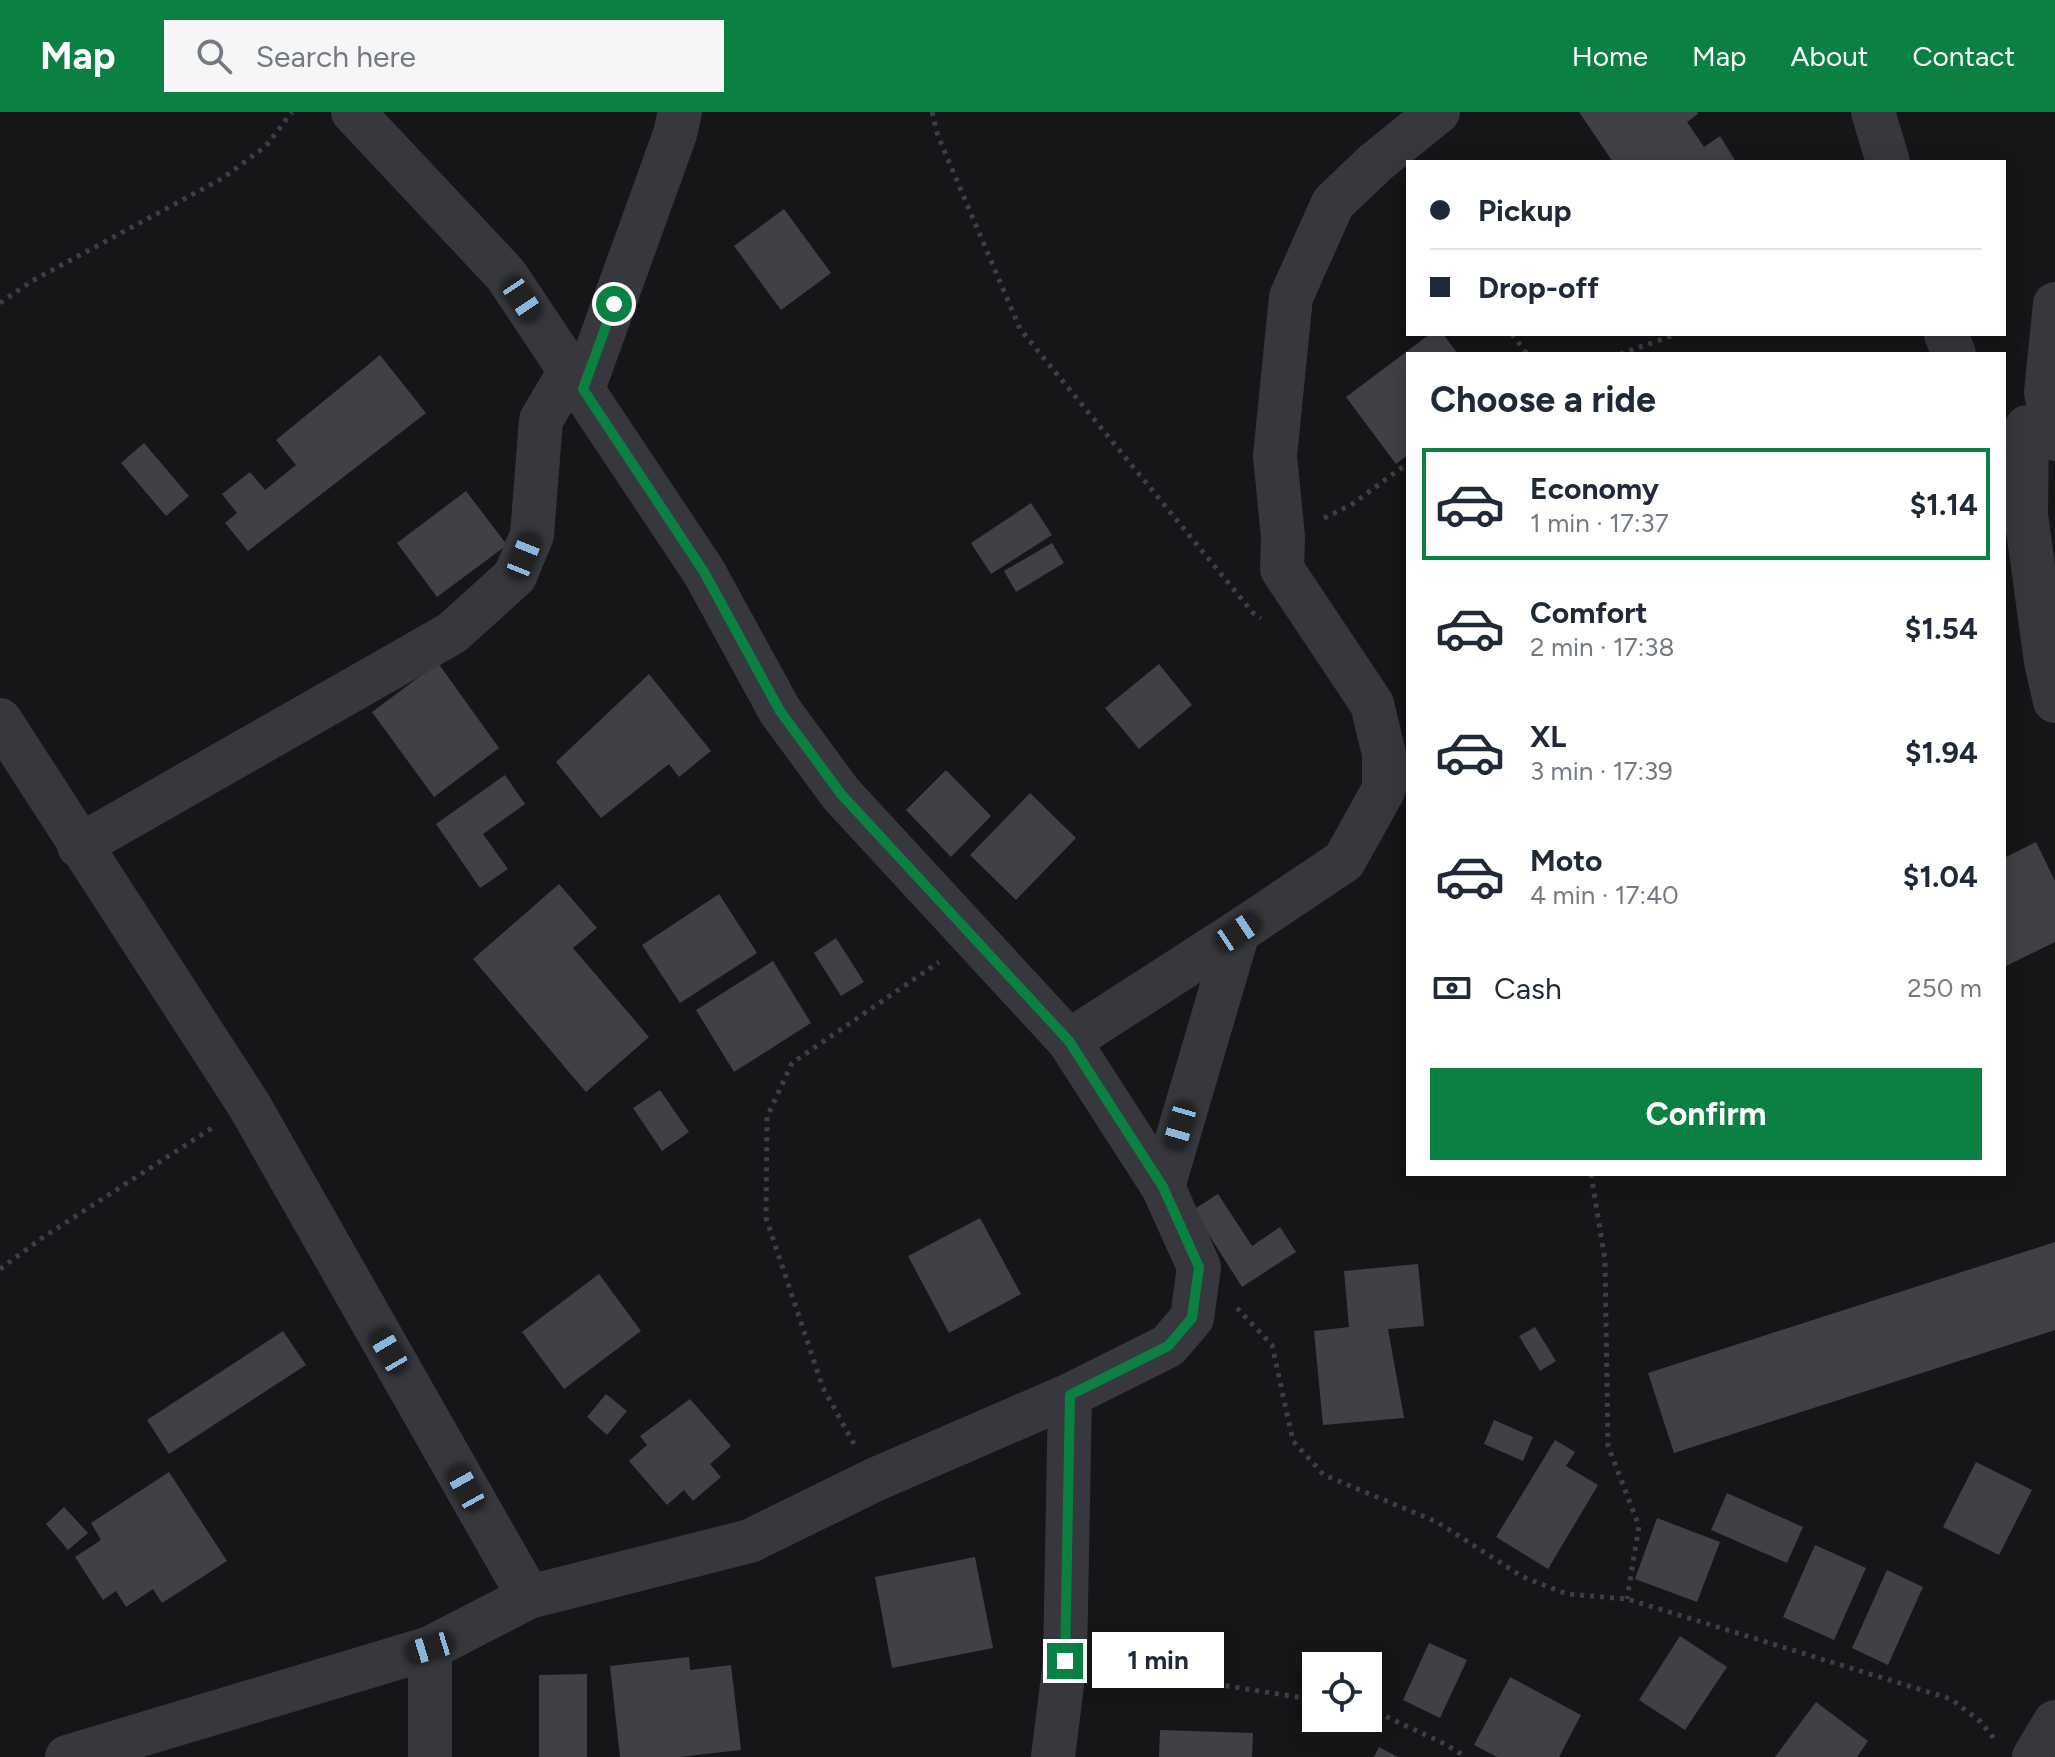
<!DOCTYPE html>
<meta charset="utf-8">
<style>
body{margin:0;font-family:Figtree,sans-serif;background:#f6f6f7;color:#1f2937;height:100vh;display:flex;flex-direction:column;font-size:30px;white-space:nowrap}
*{box-sizing:border-box;margin:0}
p{font-size:26px;color:#747a83}
.icon{flex:none;width:44px;height:44px;fill:none;stroke:currentColor;stroke-width:2;stroke-linecap:round;stroke-linejoin:round}
.map{position:relative;flex:1;overflow:hidden}
.side{position:absolute;left:1406px;top:240px;width:600px;height:824px;display:flex;flex-direction:column;background:#fff;border-radius:0px;box-shadow:0 4px 20px #0003}
.side>*{flex:none}
.hud{position:absolute;left:1406px;top:48px;width:600px;height:176px;border-radius:0px;box-shadow:0 4px 20px #0003;display:grid;align-content:center;height:176px;padding:0 24px;background:#fff}
.controls{position:absolute;left:1302px;top:1540px;display:grid;gap:16px}
.controls a{display:grid;place-items:center;width:80px;height:80px;border-radius:0px;background:#fff;box-shadow:0 4px 20px #0003;font-size:40px}
.end{position:absolute;width:36px;height:36px;margin:-18px;border:10px solid #0b8043;background:#fff;box-shadow:0 0 0 4px #fff}
.from{border-radius:50%}
.bubble{position:absolute;height:56px;border-radius:0px;background:#fff;box-shadow:0 4px 20px #0003;font-size:26px;font-weight:700;line-height:56px;text-align:center}
.car{position:absolute;width:24px;height:48px;margin:-24px -12px;border-radius:10px;box-shadow:0 0 6px 2px #0007;background:linear-gradient(#222 24%,#8ab4d8 0 40%,#222 0 76%,#8ab4d8 0 86%,#222 0)}
.hud b{display:flex;align-items:center;gap:28px;height:76px;font-size:30px}
.hud b+b{border-top:2px solid #e0e1e3}
.hud i{width:20px;height:20px;background:#1f2937}
ul{padding:0;list-style:none}
li{display:flex;align-items:center;gap:24px;height:112px;margin:0 16px 12px;padding:0 8px;border:4px solid transparent;border-radius:0px}
li div{flex:1}
li b{display:block;font-size:30px}
li em{font-style:normal;font-weight:700}
li.selected{border-color:#0b8043}
li>.icon{width:72px;height:72px;stroke-width:1.5}
h2{padding:0 24px;font-size:36px;line-height:96px}
.pay{display:flex;align-items:center;gap:20px;height:88px;padding:0 24px;font-size:30px}
.pay p{margin-inline-start:auto}
.action{display:flex;gap:16px;margin-top:auto;padding:16px 24px}
.action a{flex:1;height:92px;border-radius:0px;background:#0b8043;color:#fff;font-size:32px;font-weight:700;line-height:92px;text-align:center}
header{display:flex;align-items:center;gap:48px;box-sizing:border-box;height:112px;padding:0 40px;background:#0b8043;color:#fff}
header strong{font-size:38px}
nav{display:flex;gap:44px;margin-inline-start:auto;font-size:28px}
.search{width:560px;height:72px;background:#f6f6f7;display:flex;align-items:center;gap:20px;box-sizing:border-box;padding:0 28px;border-radius:0px;color:#747a83;font-size:30px}
.map>svg:first-child{display:block}
</style>
<header>
<strong>Map</strong>
<div class="search"><svg class="icon" aria-label="search" viewBox="0 0 24 24"><circle cx="10" cy="10" r="6"/><path d="M15 15l6 6"/></svg>Search here</div>
<nav><a>Home</a><a>Map</a><a>About</a><a>Contact</a></nav>
</header>
<div class="map">
<svg width="2055" height="1645" viewBox="0 0 2055 1645">
<rect width="100%" height="100%" fill="#161618"/>
<!-- building -->
<g fill="#404145">
<polygon points="1579,0 1697,0 1698,2 1687,10 1704,35 1720,24 1736,50 1613,50"/>
<polygon points="784,97 831,161 781,198 734,134"/>
<polygon points="1430,222 1443,222 1458,242 1408,242 1408,343 1396,352 1346,285"/>
<polygon points="380,243 426,301 248,439 225,411 237,401 222,382 250,360 265,378 296,353 276,328"/>
<polygon points="144,331 189,384 166,404 121,351"/>
<polygon points="466,379 507,433 437,485 397,431"/>
<polygon points="1031,391 1052,423 991,462 971,431"/>
<polygon points="1052,431 1064,451 1016,480 1004,459"/>
<polygon points="438,551 499,636 434,685 372,600"/>
<polygon points="1159,552 1192,593 1139,637 1105,596"/>
<polygon points="649,562 711,639 679,665 669,652 601,706 556,650"/>
<polygon points="946,658 991,704 951,745 906,698"/>
<polygon points="505,663 525,692 483,722 508,757 480,776 436,712"/>
<polygon points="1030,681 1076,726 1016,788 970,743"/>
<polygon points="2036,730 2055,769 2055,830 2004,855 2004,746"/>
<polygon points="559,772 597,816 573,836 649,925 586,980 473,847"/>
<polygon points="719,782 757,841 680,891 642,833"/>
<polygon points="836,826 864,870 841,884 814,841"/>
<polygon points="773,849 811,911 734,960 696,898"/>
<polygon points="660,978 689,1020 662,1039 633,996"/>
<polygon points="1218,1082 1252,1134 1280,1115 1296,1140 1242,1175 1193,1098"/>
<polygon points="980,1106 1021,1182 949,1221 908,1144"/>
<polygon points="2055,1130 2055,1218 1674,1341 1648,1261"/>
<polygon points="1418,1152 1424,1214 1388,1217 1404,1306 1323,1313 1314,1219 1349,1215 1344,1159"/>
<polygon points="599,1162 641,1219 564,1277 522,1220"/>
<polygon points="1535,1215 1556,1249 1540,1259 1519,1224"/>
<polygon points="283,1219 306,1253 169,1342 147,1308"/>
<polygon points="606,1282 627,1299 607,1323 587,1305"/>
<polygon points="690,1287 731,1334 710,1352 721,1365 693,1389 684,1378 667,1393 629,1349 647,1333 640,1324"/>
<polygon points="1494,1308 1533,1325 1523,1349 1484,1332"/>
<polygon points="1555,1328 1575,1340 1566,1354 1598,1373 1548,1457 1496,1425"/>
<polygon points="1976,1350 2032,1378 1999,1443 1943,1415"/>
<polygon points="169,1360 227,1449 162,1491 153,1477 126,1495 116,1479 103,1488 75,1445 101,1428 91,1411"/>
<polygon points="1727,1381 1803,1415 1787,1451 1711,1418"/>
<polygon points="64,1395 88,1421 68,1438 46,1412"/>
<polygon points="1657,1406 1720,1430 1697,1490 1635,1467"/>
<polygon points="1815,1433 1866,1456 1834,1528 1783,1505"/>
<polygon points="975,1445 993,1536 892,1556 875,1465"/>
<polygon points="1887,1458 1923,1475 1888,1553 1852,1536"/>
<polygon points="1680,1524 1727,1555 1685,1618 1639,1588"/>
<polygon points="1429,1531 1467,1548 1440,1606 1403,1588"/>
<polygon points="689,1545 690,1558 731,1553 741,1638 679,1645 620,1645 610,1554"/>
<polygon points="587,1562 587,1645 539,1645 539,1563"/>
<polygon points="1510,1565 1581,1603 1559,1645 1497,1645 1474,1633"/>
<polygon points="1816,1590 1868,1629 1857,1645 1775,1645"/>
<polygon points="1160,1618 1253,1621 1252,1645 1159,1645"/>
<polygon points="1379,1635 1398,1645 1374,1645"/>
</g>
<g fill="none" stroke-linecap="round" stroke-linejoin="round">
<!-- path -->
<g stroke="#3d3f44" stroke-width="5" stroke-dasharray="4 6" stroke-linecap="butt">
<polyline points="932,0 938,24 1020,217 1253,501 1261,506"/>
<polyline points="0,191 32,169 223,66 266,34 292,0"/>
<polyline points="1512,222 1527,242"/>
<polyline points="1620,242 1677,222"/>
<polyline points="1324,406 1351,393 1408,351"/>
<polyline points="1591,1062 1605,1148 1608,1334 1639,1414 1627,1487"/>
<polyline points="0,1157 42,1126 212,1016"/>
<polyline points="1237,1196 1272,1233 1293,1329 1324,1363 1437,1410 1523,1465 1567,1482 1627,1487 1951,1587 1981,1610 1995,1628"/>
<polyline points="854,1332 823,1276 766,1106 767,1005 792,951 939,850"/>
<polyline points="1107,1555 1316,1588"/>
<polyline points="1368,1596 1445,1632 1466,1645"/>
</g>
<!-- minor -->
<g stroke="#37383d" stroke-width="44">
<polyline points="1873,0 1888,50"/>
<polyline points="2055,192 2046,280 2055,327"/>
<polyline points="1946,222 1954,242"/>
<polyline points="583,277 675,22 680,0"/>
<polyline points="2027,315 2026,403 2046,550 2055,589"/>
<polyline points="0,608 249,993 529,1485"/>
<polyline points="79,734 452,521 515,464 532,423 541,308 570,259"/>
<polyline points="1069,929 1238,820 1344,749 1384,677 1384,642 1372,592 1282,457 1283,425 1275,344 1291,185 1333,91 1375,51 1438,0"/>
<polyline points="1163,1075 1238,820"/>
<polyline points="67,1645 430,1536 529,1485 750,1429 874,1368 1070,1283 1168,1234 1192,1206 1199,1155 1163,1075 1069,929 841,682 780,599 704,460 506,163 353,0"/>
<polyline points="430,1645 430,1536"/>
<polyline points="1053,1645 1065,1549 1070,1283"/>
<polyline points="2034,1645 2055,1610"/>
</g>
</g>
<g fill="none" stroke-linecap="round" stroke-linejoin="round">
<!-- route -->
<polyline stroke="#0b8043" stroke-width="10" points="614,192 583,277 704,460 780,599 841,682 1069,929 1163,1075 1199,1155 1192,1206 1168,1234 1070,1283 1065,1549"/>
</g>
</svg>
<div class="controls">
<a><svg class="icon" aria-label="locate" viewBox="0 0 24 24"><circle cx="12" cy="12" r="6"/><path d="M12 2v4M12 18v4M2 12h4M18 12h4"/></svg></a>
</div>
<i class="end from" style="left:614px;top:192px"></i>
<i class="end" style="left:1065px;top:1549px"></i>
<div class="bubble" style="left:1092px;top:1520px;width:132px">1 min</div>
<i class="car" style="left:522px;top:187px;rotate:146deg"></i>
<i class="car" style="left:524px;top:444px;rotate:22deg"></i>
<i class="car" style="left:1238px;top:820px;rotate:56deg"></i>
<i class="car" style="left:1180px;top:1014px;rotate:196deg"></i>
<i class="car" style="left:389px;top:1239px;rotate:330deg"></i>
<i class="car" style="left:466px;top:1376px;rotate:331deg"></i>
<i class="car" style="left:430px;top:1536px;rotate:253deg"></i>
<div class="hud">
<b><i class="from"></i>Pickup</b>
<b><i></i>Drop-off</b>
</div>
<section class="side">
<h2>Choose a ride</h2>
<ul>
<li class="selected"><svg class="icon" aria-label="car" viewBox="0 0 24 24"><path d="M5 17H2v-5l4-1 3-4h7l3 4 3 1v5h-3M9 17h6M6 11h13"/><circle cx="7" cy="17" r="2"/><circle cx="17" cy="17" r="2"/></svg><div><b>Economy</b><p>1 min · 17:37</p></div><em>$1.14</em></li>
<li><svg class="icon" aria-label="car" viewBox="0 0 24 24"><path d="M5 17H2v-5l4-1 3-4h7l3 4 3 1v5h-3M9 17h6M6 11h13"/><circle cx="7" cy="17" r="2"/><circle cx="17" cy="17" r="2"/></svg><div><b>Comfort</b><p>2 min · 17:38</p></div><em>$1.54</em></li>
<li><svg class="icon" aria-label="car" viewBox="0 0 24 24"><path d="M5 17H2v-5l4-1 3-4h7l3 4 3 1v5h-3M9 17h6M6 11h13"/><circle cx="7" cy="17" r="2"/><circle cx="17" cy="17" r="2"/></svg><div><b>XL</b><p>3 min · 17:39</p></div><em>$1.94</em></li>
<li><svg class="icon" aria-label="car" viewBox="0 0 24 24"><path d="M5 17H2v-5l4-1 3-4h7l3 4 3 1v5h-3M9 17h6M6 11h13"/><circle cx="7" cy="17" r="2"/><circle cx="17" cy="17" r="2"/></svg><div><b>Moto</b><p>4 min · 17:40</p></div><em>$1.04</em></li>
</ul>
<div class="pay"><svg class="icon" aria-label="cash" viewBox="0 0 24 24"><path d="M3 7h18v10H3z"/><circle cx="12" cy="12" r="2"/></svg>Cash<p>250 m</p></div>
<div class="action"><a>Confirm</a></div>
</section>
</div>
